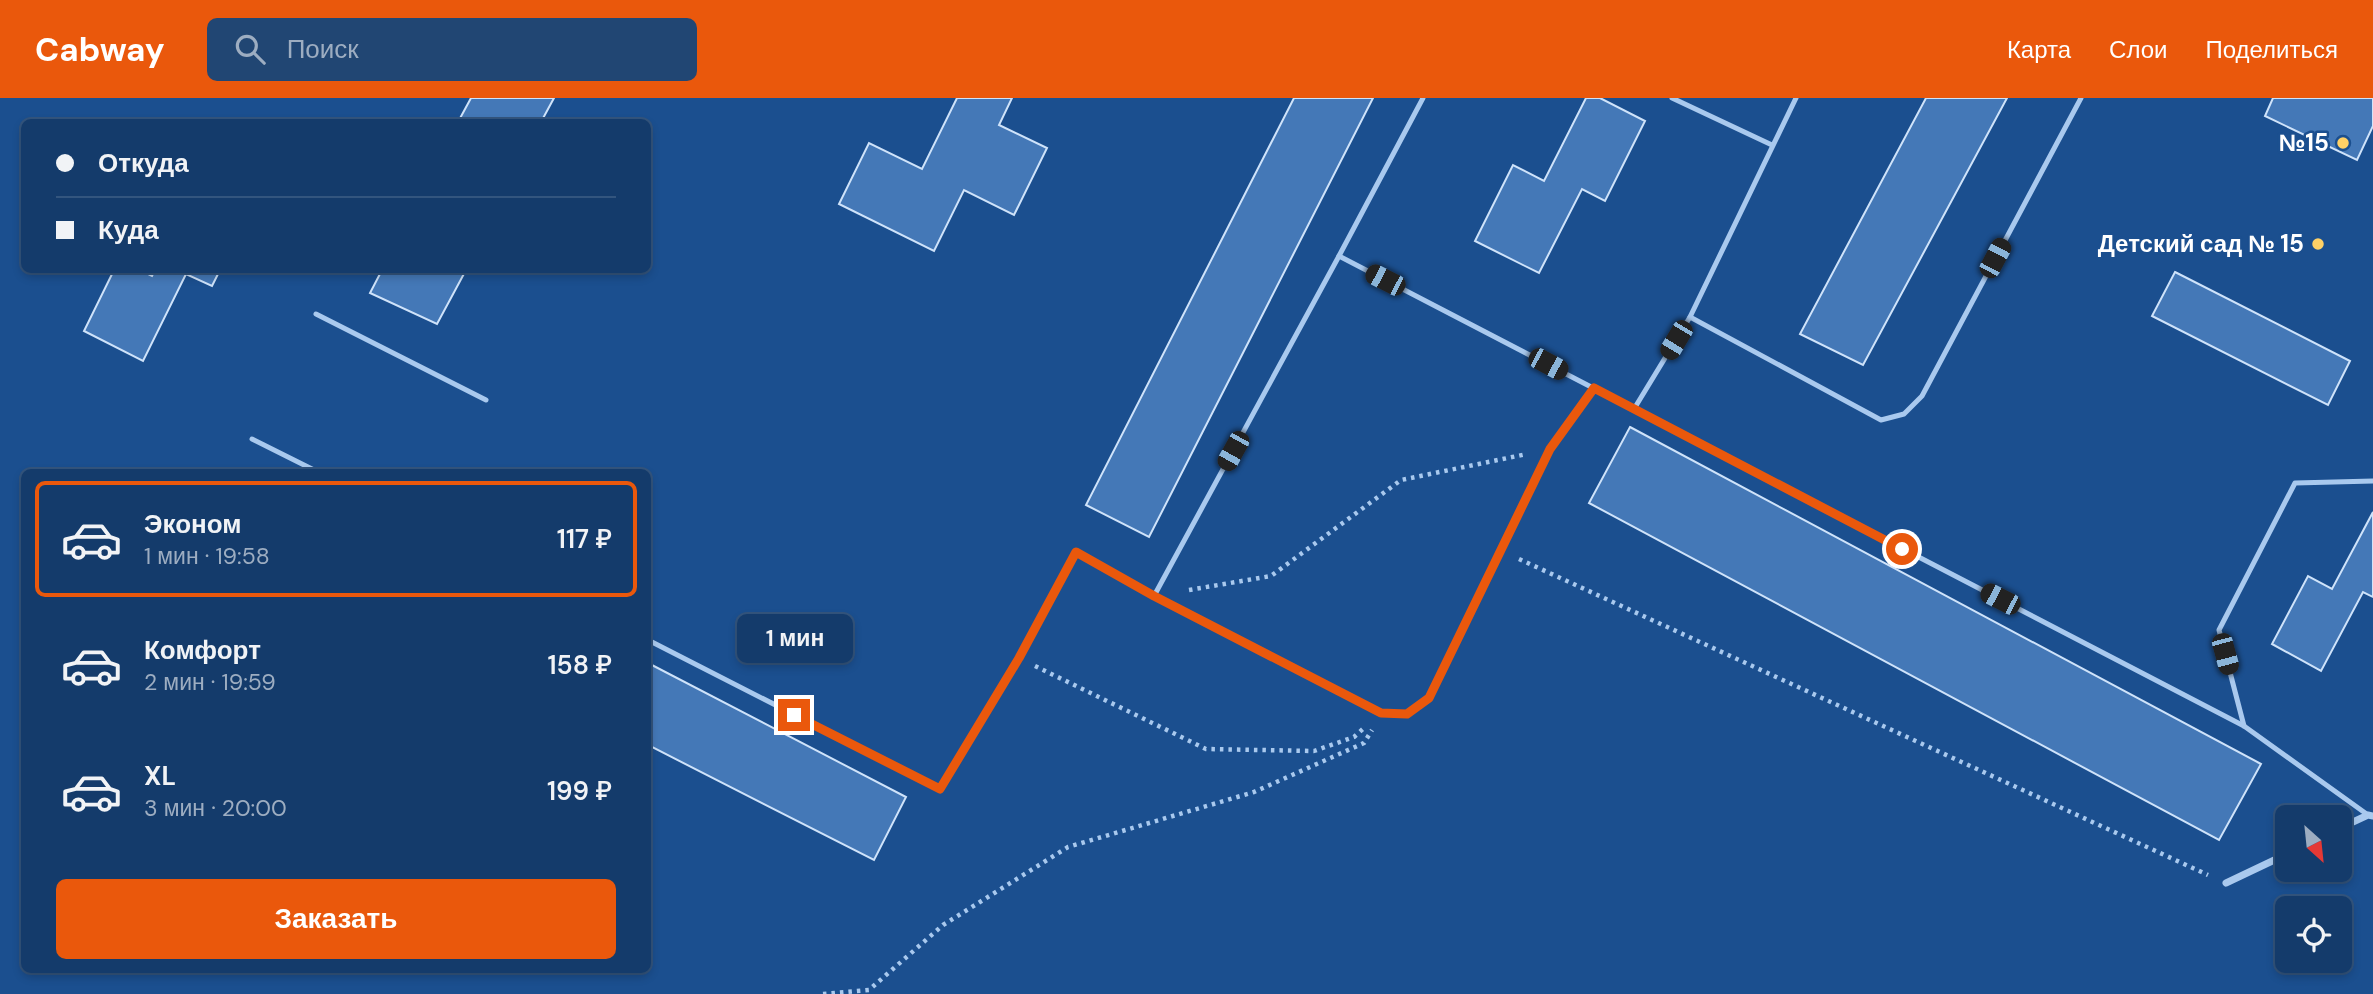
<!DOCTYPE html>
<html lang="ru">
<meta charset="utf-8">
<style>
body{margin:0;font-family:"DM Sans",sans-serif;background:#214673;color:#f1f3f6;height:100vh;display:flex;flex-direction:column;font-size:26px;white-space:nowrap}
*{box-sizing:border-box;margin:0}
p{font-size:23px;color:#9dadc1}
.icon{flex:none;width:38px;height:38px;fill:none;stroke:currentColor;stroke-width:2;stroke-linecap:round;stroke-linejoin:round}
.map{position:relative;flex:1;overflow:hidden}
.sheet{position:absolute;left:21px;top:371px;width:630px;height:504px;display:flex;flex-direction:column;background:#143b6b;border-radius:10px;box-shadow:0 4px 10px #0003,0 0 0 2px #33557e}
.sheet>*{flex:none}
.top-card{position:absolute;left:21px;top:21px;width:630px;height:154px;border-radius:10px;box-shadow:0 4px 10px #0003,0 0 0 2px #33557e;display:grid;align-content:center;height:154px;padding:0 35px;background:#143b6b}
.needle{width:46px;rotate:153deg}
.fabs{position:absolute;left:2275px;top:707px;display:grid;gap:14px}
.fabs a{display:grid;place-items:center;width:77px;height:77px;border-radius:10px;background:#143b6b;box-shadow:0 4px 10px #0003,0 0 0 2px #33557e;font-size:35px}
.end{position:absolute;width:32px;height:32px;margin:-16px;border:9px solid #ea580c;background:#fff;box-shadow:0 0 0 4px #fff}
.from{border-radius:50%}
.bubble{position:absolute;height:49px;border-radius:10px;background:#143b6b;box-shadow:0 4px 10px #0003,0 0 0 2px #33557e;font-size:23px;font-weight:600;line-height:49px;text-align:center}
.car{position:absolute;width:21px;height:42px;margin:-21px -10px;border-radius:9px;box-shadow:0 0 5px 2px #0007;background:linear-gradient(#222 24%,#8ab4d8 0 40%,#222 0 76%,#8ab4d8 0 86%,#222 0)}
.top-card b{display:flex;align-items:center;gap:24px;height:66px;font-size:26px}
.top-card b+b{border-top:2px solid #33557e}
.top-card i{width:18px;height:18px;background:#f1f3f6}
ul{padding:12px 0 0;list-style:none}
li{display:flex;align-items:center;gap:21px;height:116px;margin:0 14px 10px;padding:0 21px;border:4px solid transparent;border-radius:10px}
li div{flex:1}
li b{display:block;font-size:26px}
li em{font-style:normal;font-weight:600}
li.active{border-color:#ea580c}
li>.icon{width:63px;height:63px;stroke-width:1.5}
.button{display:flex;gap:14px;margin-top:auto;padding:14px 35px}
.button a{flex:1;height:80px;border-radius:10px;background:#ea580c;color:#fff;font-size:28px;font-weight:600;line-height:80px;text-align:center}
header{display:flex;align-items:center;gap:42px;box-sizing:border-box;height:98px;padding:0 35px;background:#ea580c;color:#fff}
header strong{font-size:33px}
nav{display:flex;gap:38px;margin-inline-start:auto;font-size:24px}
.search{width:490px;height:63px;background:#214673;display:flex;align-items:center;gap:18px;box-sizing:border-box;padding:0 24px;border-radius:10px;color:#9dadc1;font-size:26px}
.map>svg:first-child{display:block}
</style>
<header>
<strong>Cabway</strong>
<div class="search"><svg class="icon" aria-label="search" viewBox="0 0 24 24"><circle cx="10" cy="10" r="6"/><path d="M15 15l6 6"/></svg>Поиск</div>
<nav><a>Карта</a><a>Слои</a><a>Поделиться</a></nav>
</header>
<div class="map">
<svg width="2373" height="896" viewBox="0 0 2373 896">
<rect width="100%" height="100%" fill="#1b4f8f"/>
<!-- building -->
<g fill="#4478b7" stroke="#cfe3fa" stroke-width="2">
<polygon points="471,0 554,0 541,24 458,24"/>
<polygon points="957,0 1012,0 999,27 1047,50 1014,117 964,92 934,153 839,106 869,45 922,71"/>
<polygon points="1294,0 1373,0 1149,439 1086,407"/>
<polygon points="1586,0 1600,0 1645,23 1605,103 1582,91 1539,175 1475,143 1513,67 1544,83"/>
<polygon points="1926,0 2007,0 1863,267 1800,236"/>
<polygon points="2273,0 2373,0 2373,28 2357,62 2265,18"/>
<polygon points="114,172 140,172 152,178 155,172 220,172 212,188 186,176 143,263 84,233"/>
<polygon points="382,172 466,172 437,226 370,195"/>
<polygon points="2175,174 2350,263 2328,307 2152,218"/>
<polygon points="1630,329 2261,666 2219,742 1589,405"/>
<polygon points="2373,414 2373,499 2363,494 2321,573 2272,546 2308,478 2332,491"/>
<polygon points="648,565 906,699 874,762 648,647"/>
</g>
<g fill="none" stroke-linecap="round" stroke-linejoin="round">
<!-- path -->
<g stroke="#a9c9ee" stroke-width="4.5" stroke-dasharray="3.5 5" stroke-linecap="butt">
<polyline points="1519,461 2208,777"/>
<polyline points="1189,492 1271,478 1401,382 1527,356"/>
<polyline points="1035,568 1206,651 1314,653 1354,639 1365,629"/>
<polyline points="823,896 869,892 943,827 1068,749 1254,694 1364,645 1372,632"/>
</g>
<!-- lane -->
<g stroke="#a9c9ee" stroke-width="5">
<polyline points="1672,0 1772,47"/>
<polyline points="1339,158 1423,0"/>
<polyline points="316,216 486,302"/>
<polyline points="1690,219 1796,0"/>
<polyline points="1634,311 1690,219 1881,322 1904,316 1922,298 2081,0"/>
<polyline points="252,341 318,374"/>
<polyline points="1154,498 1381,615 1407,616 1429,600 1550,351 1594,290"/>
<polyline points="648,542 940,691 1019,560 1076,454 1154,498 1339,158 2244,628 2368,717"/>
<polyline points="2244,628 2219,532 2295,385 2373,383"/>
</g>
<!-- street -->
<g stroke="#a9c9ee" stroke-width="7">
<polyline points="2340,730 2368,717 2373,718"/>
<polyline points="2226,785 2287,756"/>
</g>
</g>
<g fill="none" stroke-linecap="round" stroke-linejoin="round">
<!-- route -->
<polyline stroke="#ea580c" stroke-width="9" points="794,617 940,691 1019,560 1076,454 1154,498 1381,615 1407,616 1429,600 1550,351 1594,290 1902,451"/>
</g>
<!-- markers -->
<g fill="#ffd166" stroke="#1b4f8f" stroke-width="2.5">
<circle cx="2343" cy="45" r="7"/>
<circle cx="2318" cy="146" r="7"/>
</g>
<g text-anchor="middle" stroke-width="5" stroke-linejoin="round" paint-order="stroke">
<!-- poi labels -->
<g font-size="24" font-weight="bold" fill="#fff" stroke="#1b4f8f" text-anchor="end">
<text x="2329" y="53">№15</text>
<text x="2304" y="154">Детский сад № 15</text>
</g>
</g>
</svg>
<div class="fabs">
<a><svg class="needle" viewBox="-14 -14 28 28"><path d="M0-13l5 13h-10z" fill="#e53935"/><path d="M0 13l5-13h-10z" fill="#9dadc1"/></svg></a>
<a><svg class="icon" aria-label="locate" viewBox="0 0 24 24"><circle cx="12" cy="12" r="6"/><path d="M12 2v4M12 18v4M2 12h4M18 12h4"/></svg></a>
</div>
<i class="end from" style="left:1902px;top:451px"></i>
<i class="end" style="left:794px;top:617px"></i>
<div class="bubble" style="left:737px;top:516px;width:116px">1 мин</div>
<i class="car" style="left:1995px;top:160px;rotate:28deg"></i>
<i class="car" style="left:1385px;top:182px;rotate:297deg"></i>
<i class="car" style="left:1676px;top:242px;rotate:211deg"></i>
<i class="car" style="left:1548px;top:266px;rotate:118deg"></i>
<i class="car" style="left:1233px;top:353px;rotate:209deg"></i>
<i class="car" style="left:2000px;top:501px;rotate:297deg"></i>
<i class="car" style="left:2225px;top:556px;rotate:165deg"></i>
<div class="top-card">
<b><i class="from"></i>Откуда</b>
<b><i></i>Куда</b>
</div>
<section class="sheet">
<ul>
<li class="active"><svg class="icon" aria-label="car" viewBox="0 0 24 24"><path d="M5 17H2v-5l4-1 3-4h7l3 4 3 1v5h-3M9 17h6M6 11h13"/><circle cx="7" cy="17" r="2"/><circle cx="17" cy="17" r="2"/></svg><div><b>Эконом</b><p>1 мин · 19:58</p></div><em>117 ₽</em></li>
<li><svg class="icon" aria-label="car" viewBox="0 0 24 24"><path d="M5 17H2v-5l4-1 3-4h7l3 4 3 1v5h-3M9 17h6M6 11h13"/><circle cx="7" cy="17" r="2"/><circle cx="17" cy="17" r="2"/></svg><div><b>Комфорт</b><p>2 мин · 19:59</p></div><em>158 ₽</em></li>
<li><svg class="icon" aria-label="car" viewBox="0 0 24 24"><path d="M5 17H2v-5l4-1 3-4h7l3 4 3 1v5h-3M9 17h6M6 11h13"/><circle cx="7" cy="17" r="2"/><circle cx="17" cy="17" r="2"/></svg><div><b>XL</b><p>3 мин · 20:00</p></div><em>199 ₽</em></li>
</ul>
<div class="button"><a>Заказать</a></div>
</section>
</div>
